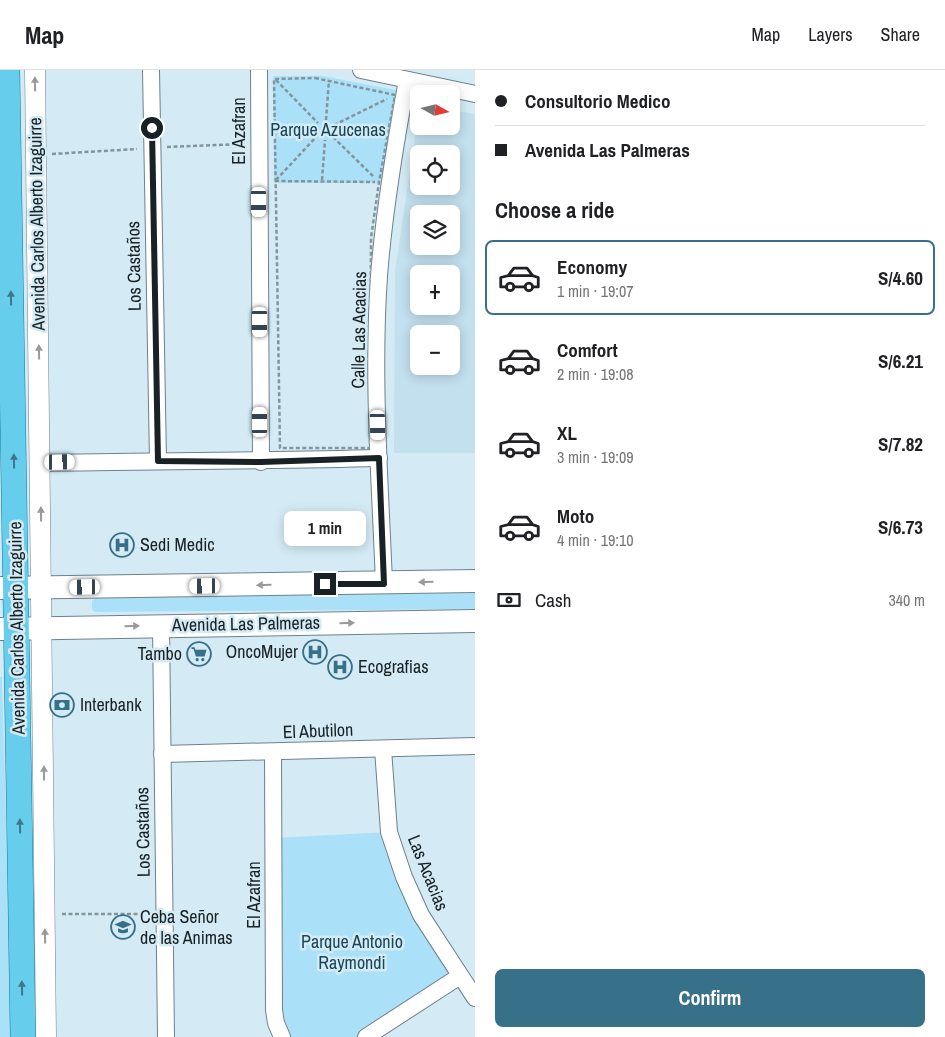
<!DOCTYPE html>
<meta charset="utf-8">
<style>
body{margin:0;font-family:"Archivo Narrow",sans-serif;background:#f2f2f2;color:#202124;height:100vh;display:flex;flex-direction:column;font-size:19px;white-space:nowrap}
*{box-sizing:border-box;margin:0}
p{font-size:16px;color:#757577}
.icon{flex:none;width:28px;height:28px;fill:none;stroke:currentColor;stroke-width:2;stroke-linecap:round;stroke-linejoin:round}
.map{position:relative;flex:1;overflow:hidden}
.panel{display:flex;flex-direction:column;background:#fff;width:470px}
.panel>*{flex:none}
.banner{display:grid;align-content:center;height:110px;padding:0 20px;background:#fff}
.needle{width:32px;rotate:98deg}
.tools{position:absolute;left:410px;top:15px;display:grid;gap:10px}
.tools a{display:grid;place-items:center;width:50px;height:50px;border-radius:8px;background:#fff;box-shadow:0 2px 12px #0003;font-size:25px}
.end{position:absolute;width:22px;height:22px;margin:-11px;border:6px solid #182124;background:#fff;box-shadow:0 0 0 2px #fff}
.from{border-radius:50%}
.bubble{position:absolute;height:35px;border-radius:8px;background:#fff;box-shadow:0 2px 12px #0003;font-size:16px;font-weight:700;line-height:35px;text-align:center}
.car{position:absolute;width:15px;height:30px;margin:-15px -8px;border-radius:6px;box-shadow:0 0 4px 1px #0007;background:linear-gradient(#fff 24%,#345 0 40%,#fff 0 76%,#345 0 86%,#fff 0)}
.banner b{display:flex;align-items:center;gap:18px;height:48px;font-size:19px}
.banner b+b{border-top:1px solid #e0e0e0}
.banner i{width:12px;height:12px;background:#202124}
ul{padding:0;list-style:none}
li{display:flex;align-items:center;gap:15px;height:75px;margin:0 10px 8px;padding:0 10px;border:2px solid transparent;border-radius:8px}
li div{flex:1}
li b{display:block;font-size:19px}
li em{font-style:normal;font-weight:700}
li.active{border-color:#377089}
li>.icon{width:45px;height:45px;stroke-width:1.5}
h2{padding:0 20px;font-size:22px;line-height:60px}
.pay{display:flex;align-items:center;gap:12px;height:55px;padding:0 20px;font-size:19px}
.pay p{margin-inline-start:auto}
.action{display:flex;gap:10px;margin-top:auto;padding:10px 20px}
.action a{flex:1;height:58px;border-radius:8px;background:#377089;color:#fff;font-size:20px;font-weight:700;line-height:58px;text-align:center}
header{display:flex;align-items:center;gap:30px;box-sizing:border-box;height:70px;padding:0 25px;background:#fff;border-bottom:1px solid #e0e0e0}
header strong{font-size:24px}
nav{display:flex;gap:28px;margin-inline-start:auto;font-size:18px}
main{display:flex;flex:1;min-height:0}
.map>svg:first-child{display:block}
</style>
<header>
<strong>Map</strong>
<nav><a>Map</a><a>Layers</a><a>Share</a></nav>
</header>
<main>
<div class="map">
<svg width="475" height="967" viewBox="0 0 475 967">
<rect width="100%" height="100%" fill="#d4ebf5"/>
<!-- built -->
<path fill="#c3e0ef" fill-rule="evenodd" d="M 419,40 L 419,56 L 451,56 L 451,40 L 475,44 L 475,383 L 394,383 L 395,201 ZM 419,84 L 451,84 L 451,116 L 419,116 ZM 419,144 L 451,144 L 451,176 L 419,176 ZM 419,204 L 451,204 L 451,236 L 419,236 ZM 419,264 L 451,264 L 451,296 L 419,296 Z"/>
<!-- green -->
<g fill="#abe0f9">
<polygon points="273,6 323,6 401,21 382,113 274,113"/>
<polygon points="475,523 475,539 96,542 92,540 92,531 99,526"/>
<polygon points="0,607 2,607 12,967 0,967"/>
<polygon points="389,762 460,906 366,967 282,967 274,768"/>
</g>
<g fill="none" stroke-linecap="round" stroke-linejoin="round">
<!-- minor casing -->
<g stroke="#6d818b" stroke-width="18">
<g id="minor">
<polyline points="151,0 158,391"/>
<polyline points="259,0 261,392"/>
<polyline points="361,0 475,24"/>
<path d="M 40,393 C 153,391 266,391 379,388"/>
<path d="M 384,513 C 380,411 372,308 379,206 C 384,140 395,75 407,10"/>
<polyline points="161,556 166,967"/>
<polyline points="383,679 389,762 404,807 421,845 475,928"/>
<polyline points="273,682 274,940 276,953 282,967"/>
<polyline points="162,684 475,676"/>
<polyline points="366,967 460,906"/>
</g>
</g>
<!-- tertiary casing -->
<g stroke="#6d818b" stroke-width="21">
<polyline id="tertiary" points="35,0 46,967"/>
</g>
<!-- secondary casing -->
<g stroke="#6d818b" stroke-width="24">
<g id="secondary">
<polyline points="0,518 475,511"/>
<polyline points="0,559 475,551"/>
</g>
</g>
<!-- primary casing -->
<g stroke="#0a7b9e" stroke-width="26">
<polyline id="primary" points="7,0 23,967"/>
</g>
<!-- path -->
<g stroke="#83949b" stroke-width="2.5" stroke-dasharray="4 2.5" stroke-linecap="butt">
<polygon points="315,8 395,25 379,112 371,168 370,378 280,378 274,9"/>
<polyline points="276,10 318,53"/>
<polyline points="326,50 329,10"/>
<polyline points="334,55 387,29"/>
<polyline points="275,57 316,59"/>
<polyline points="335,61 381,67"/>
<polyline points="333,67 374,107"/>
<polyline points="167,77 244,74"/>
<polyline points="52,84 137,79"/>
<polyline points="276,110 317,66"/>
<polyline points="322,110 325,70"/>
<polyline points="275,111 375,112"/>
<polyline points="62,844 149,844"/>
</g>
<!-- minor -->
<use href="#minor" stroke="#fff" stroke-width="16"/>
<!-- tertiary -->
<use href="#tertiary" stroke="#fff" stroke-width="20"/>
<!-- secondary -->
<use href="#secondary" stroke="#fff" stroke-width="22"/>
<!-- primary -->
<use href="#primary" stroke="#67cdec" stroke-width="25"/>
</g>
<!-- one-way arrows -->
<defs><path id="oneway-solid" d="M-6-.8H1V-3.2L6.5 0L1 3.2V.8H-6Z" transform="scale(1.25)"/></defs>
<g fill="#979b9c">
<use href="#oneway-solid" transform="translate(35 14) rotate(-91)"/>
<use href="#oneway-solid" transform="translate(39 282) rotate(-91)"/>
<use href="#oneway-solid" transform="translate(41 444) rotate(-91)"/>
<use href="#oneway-solid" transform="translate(426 512) rotate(178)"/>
<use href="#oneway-solid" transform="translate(264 515) rotate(179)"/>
<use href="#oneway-solid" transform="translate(347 553) rotate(-1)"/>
<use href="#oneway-solid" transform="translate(132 556) rotate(-1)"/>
<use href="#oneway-solid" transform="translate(44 703) rotate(-90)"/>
<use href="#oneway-solid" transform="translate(45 866) rotate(-91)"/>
</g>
<g fill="#407788">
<use href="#oneway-solid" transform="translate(11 228) rotate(-91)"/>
<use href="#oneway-solid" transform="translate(14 391) rotate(-91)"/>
<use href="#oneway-solid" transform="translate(20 756) rotate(-91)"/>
<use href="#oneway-solid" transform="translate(22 918) rotate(-91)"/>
</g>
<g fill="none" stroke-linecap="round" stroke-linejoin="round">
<!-- route -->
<polyline stroke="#182124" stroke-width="6" points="152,58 158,391 261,392 379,388 384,514 325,514"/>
</g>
<!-- icons -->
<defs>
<g id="hospital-ring" transform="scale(1.25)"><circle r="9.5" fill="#d4ebf5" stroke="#377089" stroke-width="1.5"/><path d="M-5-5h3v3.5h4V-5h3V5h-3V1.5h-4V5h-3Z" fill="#377089"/></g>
<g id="supermarket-ring" transform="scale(1.25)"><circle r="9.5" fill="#d4ebf5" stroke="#377089" stroke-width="1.5"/><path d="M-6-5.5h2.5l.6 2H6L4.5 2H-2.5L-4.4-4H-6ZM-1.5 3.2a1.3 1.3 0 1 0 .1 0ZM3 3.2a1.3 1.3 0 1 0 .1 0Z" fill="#377089"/></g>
<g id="bank-ring" transform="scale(1.25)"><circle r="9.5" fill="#d4ebf5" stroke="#377089" stroke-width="1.5"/><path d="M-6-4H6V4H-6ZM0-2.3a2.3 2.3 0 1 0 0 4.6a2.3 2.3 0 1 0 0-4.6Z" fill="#377089"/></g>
<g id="school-ring" transform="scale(1.25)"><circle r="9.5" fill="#d4ebf5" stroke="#377089" stroke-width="1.5"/><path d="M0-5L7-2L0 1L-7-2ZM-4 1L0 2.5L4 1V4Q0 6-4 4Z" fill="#377089"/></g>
</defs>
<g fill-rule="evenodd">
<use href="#hospital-ring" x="122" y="475"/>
<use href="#hospital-ring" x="315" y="582"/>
<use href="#supermarket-ring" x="199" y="584"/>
<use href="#hospital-ring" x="340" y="597"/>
<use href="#bank-ring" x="62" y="635"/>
<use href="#school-ring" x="123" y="857"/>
</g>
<g text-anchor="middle" stroke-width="5" stroke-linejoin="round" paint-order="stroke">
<!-- park labels -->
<g font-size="18" fill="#174558" stroke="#d4ebf5">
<text x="328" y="66">Parque Azucenas</text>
<text x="352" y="878">Parque Antonio<tspan x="352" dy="21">Raymondi</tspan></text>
</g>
<!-- street labels -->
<g font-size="18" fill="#182124" stroke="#d4ebf5">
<text transform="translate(239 61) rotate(-90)" y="6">El Azafran</text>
<text transform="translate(37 154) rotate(-91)" y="6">Avenida Carlos Alberto Izaguirre</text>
<text transform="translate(134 196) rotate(-91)" y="6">Los Castaños</text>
<text transform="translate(359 260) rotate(-89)" y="6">Calle Las Acacias</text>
<text transform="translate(246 554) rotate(-1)" y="6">Avenida Las Palmeras</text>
<text transform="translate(17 558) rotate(-91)" y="6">Avenida Carlos Alberto Izaguirre</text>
<text transform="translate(318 661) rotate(-2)" y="6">El Abutilon</text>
<text transform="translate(143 762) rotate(-91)" y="6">Los Castaños</text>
<text transform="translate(428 803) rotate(68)" y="6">Las Acacias</text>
<text transform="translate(254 825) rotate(-90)" y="6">El Azafran</text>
</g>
<!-- poi labels -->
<g font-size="18" fill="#182124" stroke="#d4ebf5" text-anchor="start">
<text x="140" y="481">Sedi Medic</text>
<text x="298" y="588" text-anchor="end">OncoMujer</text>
<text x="182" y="590" text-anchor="end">Tambo</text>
<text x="358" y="603">Ecografias</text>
<text x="80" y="641">Interbank</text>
<text x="140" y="853">Ceba Señor<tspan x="140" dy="21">de las Animas</tspan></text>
</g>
</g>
</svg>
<div class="tools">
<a><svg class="needle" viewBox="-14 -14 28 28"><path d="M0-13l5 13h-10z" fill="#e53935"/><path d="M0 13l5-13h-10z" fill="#757577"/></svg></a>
<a><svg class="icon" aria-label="locate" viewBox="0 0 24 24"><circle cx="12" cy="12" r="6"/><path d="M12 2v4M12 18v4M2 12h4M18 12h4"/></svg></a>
<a><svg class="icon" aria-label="layers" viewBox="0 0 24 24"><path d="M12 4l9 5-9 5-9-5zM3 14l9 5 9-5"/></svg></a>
<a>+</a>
<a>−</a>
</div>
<i class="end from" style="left:152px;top:58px"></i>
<i class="end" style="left:325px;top:514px"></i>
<div class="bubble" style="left:284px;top:441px;width:82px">1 min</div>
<i class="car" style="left:259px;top:132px;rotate:180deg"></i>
<i class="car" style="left:260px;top:252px;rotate:180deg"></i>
<i class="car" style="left:260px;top:352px;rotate:0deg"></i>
<i class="car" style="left:378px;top:355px;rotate:179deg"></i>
<i class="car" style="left:60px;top:392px;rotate:89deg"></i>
<i class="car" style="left:205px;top:516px;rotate:269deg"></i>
<i class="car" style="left:85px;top:517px;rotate:269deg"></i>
</div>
<section class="panel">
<div class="banner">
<b><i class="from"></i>Consultorio Medico</b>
<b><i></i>Avenida Las Palmeras</b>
</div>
<h2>Choose a ride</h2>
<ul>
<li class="active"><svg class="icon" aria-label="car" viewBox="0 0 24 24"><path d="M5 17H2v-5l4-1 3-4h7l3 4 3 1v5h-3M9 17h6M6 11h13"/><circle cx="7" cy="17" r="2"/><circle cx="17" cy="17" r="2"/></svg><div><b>Economy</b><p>1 min · 19:07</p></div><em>S/4.60</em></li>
<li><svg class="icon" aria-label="car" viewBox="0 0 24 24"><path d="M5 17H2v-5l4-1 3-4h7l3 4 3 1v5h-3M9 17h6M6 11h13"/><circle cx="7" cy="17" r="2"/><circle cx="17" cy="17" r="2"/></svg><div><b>Comfort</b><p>2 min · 19:08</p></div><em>S/6.21</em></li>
<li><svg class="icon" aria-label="car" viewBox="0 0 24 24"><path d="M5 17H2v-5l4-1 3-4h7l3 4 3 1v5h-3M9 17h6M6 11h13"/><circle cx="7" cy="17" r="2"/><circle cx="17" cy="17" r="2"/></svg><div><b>XL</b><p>3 min · 19:09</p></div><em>S/7.82</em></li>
<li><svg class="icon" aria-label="car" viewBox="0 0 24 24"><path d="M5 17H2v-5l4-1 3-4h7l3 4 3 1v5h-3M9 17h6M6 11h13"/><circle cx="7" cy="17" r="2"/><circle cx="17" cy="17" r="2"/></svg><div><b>Moto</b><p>4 min · 19:10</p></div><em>S/6.73</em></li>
</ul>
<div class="pay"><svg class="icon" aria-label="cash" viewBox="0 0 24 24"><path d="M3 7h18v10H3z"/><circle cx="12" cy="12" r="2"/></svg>Cash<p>340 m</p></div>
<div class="action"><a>Confirm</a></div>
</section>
</main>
